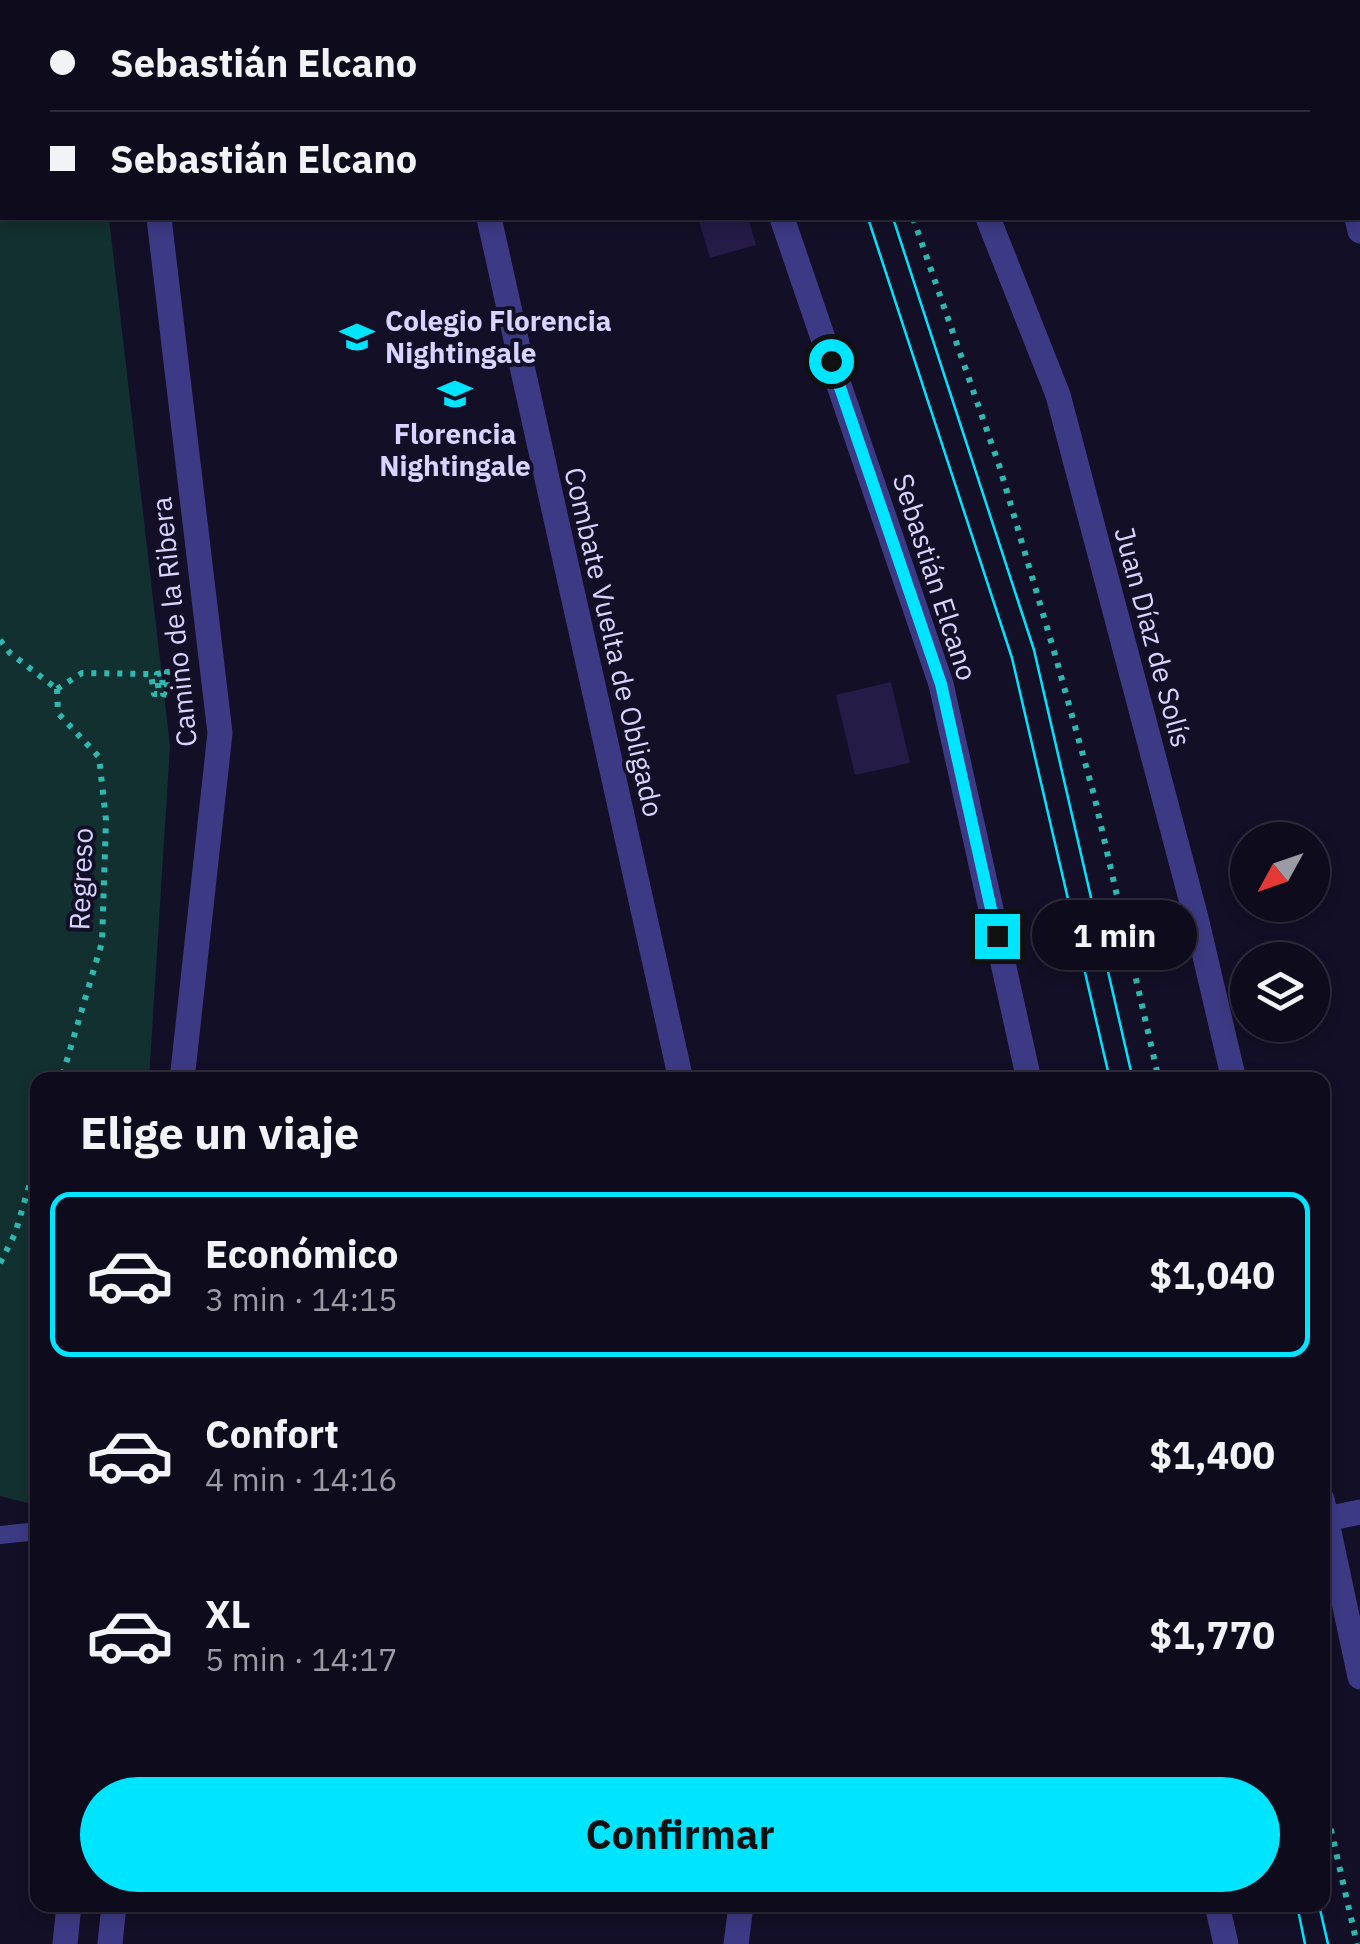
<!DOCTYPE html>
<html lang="es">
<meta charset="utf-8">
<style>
body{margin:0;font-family:"IBM Plex Sans",sans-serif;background:#1c1929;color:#f1f3f6;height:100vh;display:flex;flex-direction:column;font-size:38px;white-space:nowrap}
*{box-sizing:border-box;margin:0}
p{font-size:32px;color:#9b9ba3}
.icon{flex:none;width:55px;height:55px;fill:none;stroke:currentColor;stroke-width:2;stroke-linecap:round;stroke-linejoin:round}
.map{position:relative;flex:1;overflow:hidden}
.sheet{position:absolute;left:30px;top:1072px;width:1300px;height:840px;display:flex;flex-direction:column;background:#0e0b1c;border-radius:20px;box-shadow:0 5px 15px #0003,0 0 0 2px #2e2b3b}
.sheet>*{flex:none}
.guide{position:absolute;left:0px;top:0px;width:1360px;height:220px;box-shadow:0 5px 15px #0003,0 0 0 2px #2e2b3b;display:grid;align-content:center;height:220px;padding:0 50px;background:#0e0b1c}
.needle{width:65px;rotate:230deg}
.tools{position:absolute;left:1230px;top:822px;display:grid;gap:20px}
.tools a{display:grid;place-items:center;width:100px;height:100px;border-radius:50%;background:#0e0b1c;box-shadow:0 5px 15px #0003,0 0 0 2px #2e2b3b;font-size:50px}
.end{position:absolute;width:45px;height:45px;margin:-22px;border:12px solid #00e5ff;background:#111;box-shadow:0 0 0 5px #111}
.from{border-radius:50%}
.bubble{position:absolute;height:70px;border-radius:35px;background:#0e0b1c;box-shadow:0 5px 15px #0003,0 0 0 2px #2e2b3b;font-size:32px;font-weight:700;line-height:70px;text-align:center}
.guide b{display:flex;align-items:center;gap:35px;height:95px;font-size:38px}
.guide b+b{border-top:2px solid #2e2b3b}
.guide i{width:25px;height:25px;background:#f1f3f6}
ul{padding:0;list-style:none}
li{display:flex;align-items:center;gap:30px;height:165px;margin:0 20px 15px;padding:0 30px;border:5px solid transparent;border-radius:20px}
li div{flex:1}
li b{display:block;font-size:38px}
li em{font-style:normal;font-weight:700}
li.active{border-color:#00e5ff}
li>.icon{width:90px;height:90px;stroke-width:1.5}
h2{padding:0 50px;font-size:45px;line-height:120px}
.action{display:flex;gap:20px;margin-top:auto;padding:20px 50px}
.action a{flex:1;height:115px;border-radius:60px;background:#00e5ff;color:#111;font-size:40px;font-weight:700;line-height:115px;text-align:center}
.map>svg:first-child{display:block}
</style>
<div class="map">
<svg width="1360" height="1944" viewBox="0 0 1360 1944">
<rect width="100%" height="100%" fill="#130f26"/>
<!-- green -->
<polygon fill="#12302f" points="0,0 80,2 2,2 2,218 109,218 170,746 149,1080 38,1080 38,1499 27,1503 0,1496"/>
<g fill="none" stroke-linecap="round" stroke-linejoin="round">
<!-- stream -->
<polyline stroke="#0c2248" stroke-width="11" points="0,75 2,76"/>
</g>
<!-- building -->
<g fill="#241b47">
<polygon points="698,218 748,218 756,245 710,258"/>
<polygon points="891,682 910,763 855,775 836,695"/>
</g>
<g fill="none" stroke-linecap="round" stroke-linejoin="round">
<!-- path -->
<g stroke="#2fb8b0" stroke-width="6" stroke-dasharray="5 8" stroke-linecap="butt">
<polyline points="828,0 829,2"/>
<polyline points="913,218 999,465 1056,658 1094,795 1159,1080"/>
<polyline points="0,640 10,653 57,689"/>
<polyline points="57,689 58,713 99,757 106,820 102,942 61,1080"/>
<polyline points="57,689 82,673 151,674 154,694 159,694 157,674 162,673 163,694 167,695 167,672 182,671"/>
<polyline points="0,1263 15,1234 38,1156"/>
<polyline points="1322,1791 1357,1944"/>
</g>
<!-- lane -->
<polyline stroke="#3d3a85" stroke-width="18" points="0,1535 38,1531"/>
<!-- street -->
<g stroke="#3d3a85" stroke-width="25">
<polyline points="126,0 126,2"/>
<polyline points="697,0 698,2"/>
<polyline points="902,0 903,2"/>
<polyline points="1305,0 1306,2"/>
<polyline points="159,218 220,733 182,1080"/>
<polyline points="489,218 681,1080"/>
<polyline points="782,218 941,684 1029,1080"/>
<polyline points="988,218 1058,395 1196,918 1234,1080"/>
<polyline points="1357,218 1360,231"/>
<polyline points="1322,1499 1360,1677"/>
<polyline points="1322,1520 1360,1512"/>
<polyline points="1217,1905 1226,1944"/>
<polyline points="65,1944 69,1905"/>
<polyline points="110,1944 114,1905"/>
<polyline points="736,1944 741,1905"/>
</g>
<!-- tram -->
<g stroke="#00e5ff" stroke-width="2.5">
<polyline points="782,0 783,2"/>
<polyline points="810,0 811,2"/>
<polyline points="868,218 1012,658 1110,1080"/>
<polyline points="893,218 1034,650 1133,1080"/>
<polyline points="1297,1905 1305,1944"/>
<polyline points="1319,1905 1328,1944"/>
</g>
</g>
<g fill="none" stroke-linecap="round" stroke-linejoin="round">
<!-- route -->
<polyline stroke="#00e5ff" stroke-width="12" points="831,361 941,684 997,936"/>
</g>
<!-- icons -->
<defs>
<g id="school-bare" transform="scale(2.7)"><path d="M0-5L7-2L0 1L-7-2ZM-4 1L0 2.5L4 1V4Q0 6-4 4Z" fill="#00e5ff" stroke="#130f26" stroke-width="2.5" paint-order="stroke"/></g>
</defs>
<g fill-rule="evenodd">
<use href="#school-bare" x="357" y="337"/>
<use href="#school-bare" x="455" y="394"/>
</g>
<g text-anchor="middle" stroke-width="8" stroke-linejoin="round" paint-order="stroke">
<!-- poi labels -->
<g font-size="28" font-weight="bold" fill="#d9d4ff" stroke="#130f26" text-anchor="start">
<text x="385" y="331">Colegio Florencia<tspan x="385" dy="32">Nightingale</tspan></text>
<text x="455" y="444" text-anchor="middle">Florencia<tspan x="455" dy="32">Nightingale</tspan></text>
</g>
<!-- street labels -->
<g font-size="28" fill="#d9d4ff" stroke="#130f26">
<text transform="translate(935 577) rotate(72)" y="10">Sebastián Elcano</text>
<text transform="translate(174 622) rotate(-96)" y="10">Camino de la Ribera</text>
<text transform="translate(1153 637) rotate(75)" y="10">Juan Díaz de Solís</text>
<text transform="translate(614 642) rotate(77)" y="10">Combate Vuelta de Obligado</text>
<text transform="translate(81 879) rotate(-88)" y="10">Regreso</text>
</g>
</g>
</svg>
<div class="tools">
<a><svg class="needle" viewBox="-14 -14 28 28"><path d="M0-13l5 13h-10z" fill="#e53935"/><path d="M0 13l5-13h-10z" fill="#9b9ba3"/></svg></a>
<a><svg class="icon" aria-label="layers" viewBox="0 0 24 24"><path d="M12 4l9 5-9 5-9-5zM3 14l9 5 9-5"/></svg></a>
</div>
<i class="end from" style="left:831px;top:361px"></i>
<i class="end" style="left:997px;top:936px"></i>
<div class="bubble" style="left:1032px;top:900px;width:165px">1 min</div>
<div class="guide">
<b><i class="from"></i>Sebastián Elcano</b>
<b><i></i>Sebastián Elcano</b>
</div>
<section class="sheet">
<h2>Elige un viaje</h2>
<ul>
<li class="active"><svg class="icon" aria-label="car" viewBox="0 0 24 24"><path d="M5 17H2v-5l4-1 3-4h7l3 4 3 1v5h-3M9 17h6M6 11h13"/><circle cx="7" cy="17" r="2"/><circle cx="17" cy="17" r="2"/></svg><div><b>Económico</b><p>3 min · 14:15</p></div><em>$1,040</em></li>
<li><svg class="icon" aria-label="car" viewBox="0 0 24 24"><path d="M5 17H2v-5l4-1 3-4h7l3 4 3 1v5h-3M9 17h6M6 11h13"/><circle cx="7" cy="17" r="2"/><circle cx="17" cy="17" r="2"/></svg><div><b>Confort</b><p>4 min · 14:16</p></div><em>$1,400</em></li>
<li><svg class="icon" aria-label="car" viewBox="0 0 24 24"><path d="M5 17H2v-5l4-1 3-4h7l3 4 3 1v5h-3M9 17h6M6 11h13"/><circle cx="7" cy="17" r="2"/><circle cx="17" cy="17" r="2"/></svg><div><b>XL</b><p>5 min · 14:17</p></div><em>$1,770</em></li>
</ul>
<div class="action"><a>Confirmar</a></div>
</section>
</div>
